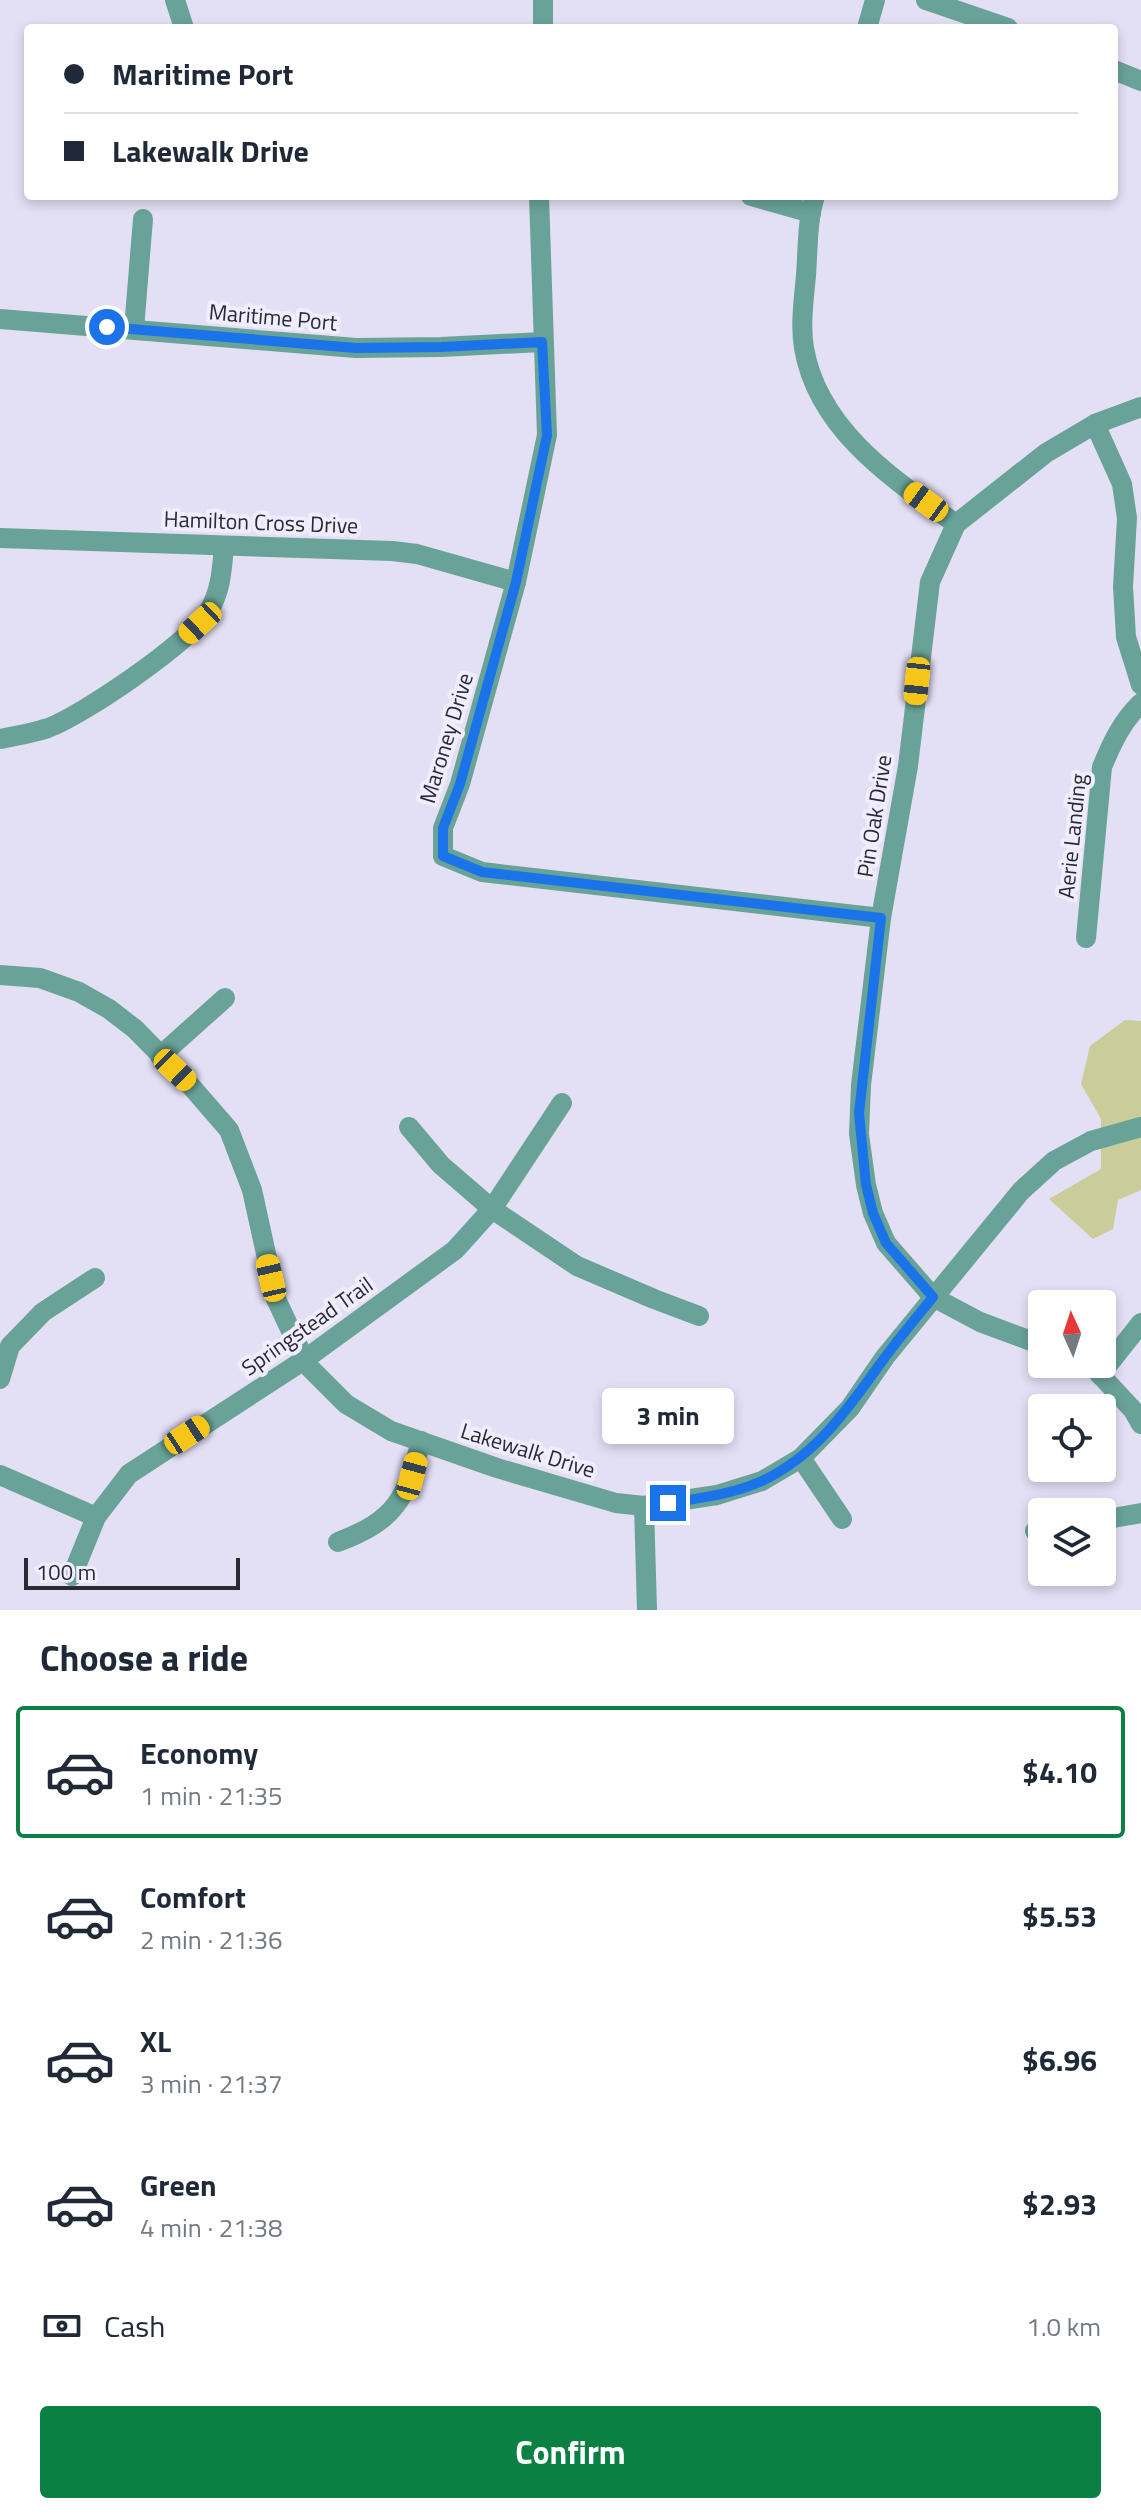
<!DOCTYPE html>
<meta charset="utf-8">
<style>
body{margin:0;font-family:"Titillium Web",sans-serif;background:#f6f6f7;color:#1f2937;height:100vh;display:flex;flex-direction:column;font-size:30px;white-space:nowrap}
*{box-sizing:border-box;margin:0}
p{font-size:26px;color:#747a83}
.icon{flex:none;width:44px;height:44px;fill:none;stroke:currentColor;stroke-width:2;stroke-linecap:round;stroke-linejoin:round}
.map{position:relative;height:1610px;overflow:hidden}
.panel{display:flex;flex-direction:column;background:#fff;flex:1}
.panel>*{flex:none}
.hud{position:absolute;left:24px;top:24px;width:1094px;height:176px;border-radius:8px;box-shadow:0 4px 12px #0003;display:grid;align-content:center;height:176px;padding:0 40px;background:#fff}
.needle{width:52px;rotate:357deg}
.fabs{position:absolute;left:1028px;top:1290px;display:grid;gap:16px}
.fabs a{display:grid;place-items:center;width:88px;height:88px;border-radius:8px;background:#fff;box-shadow:0 4px 12px #0003;font-size:40px}
.scale{position:absolute;left:24px;bottom:20px;width:216px;box-sizing:border-box;padding-left:8px;border:4px solid #2b2a32;border-top:0;font-size:22px;line-height:28px;white-space:nowrap;color:#2b2a32;-webkit-text-stroke:6px #f0edfe;paint-order:stroke}
.end{position:absolute;width:36px;height:36px;margin:-18px;border:10px solid #1a73e8;background:#fff;box-shadow:0 0 0 4px #fff}
.from{border-radius:50%}
.bubble{position:absolute;height:56px;border-radius:8px;background:#fff;box-shadow:0 4px 12px #0003;font-size:26px;font-weight:700;line-height:56px;text-align:center}
.car{position:absolute;width:24px;height:48px;margin:-24px -12px;border-radius:10px;box-shadow:0 0 6px 2px #0007;background:linear-gradient(#f5c518 24%,#345 0 40%,#f5c518 0 76%,#345 0 86%,#f5c518 0)}
.hud b{display:flex;align-items:center;gap:28px;height:76px;font-size:30px}
.hud b+b{border-top:2px solid #e0e1e3}
.hud i{width:20px;height:20px;background:#1f2937}
ul{padding:0;list-style:none}
li{display:flex;align-items:center;gap:24px;height:132px;margin:0 16px 12px;padding:0 24px;border:4px solid transparent;border-radius:8px}
li div{flex:1}
li b{display:block;font-size:30px}
li em{font-style:normal;font-weight:700}
li.selected{border-color:#0b8043}
li>.icon{width:72px;height:72px;stroke-width:1.5}
h2{padding:0 40px;font-size:36px;line-height:96px}
.pay{display:flex;align-items:center;gap:20px;height:88px;padding:0 40px;font-size:30px}
.pay p{margin-inline-start:auto}
.action{display:flex;gap:16px;margin-top:auto;padding:16px 40px}
.action a{flex:1;height:92px;border-radius:8px;background:#0b8043;color:#fff;font-size:32px;font-weight:700;line-height:92px;text-align:center}
.map>svg:first-child{display:block}
</style>
<div class="map">
<svg width="1141" height="1610" viewBox="0 0 1141 1610">
<rect width="100%" height="100%" fill="#e3dff5"/>
<!-- green -->
<polygon fill="#cacd99" points="1125,1020 1141,1021 1141,1190 1118,1200 1113,1229 1093,1239 1049,1199 1101,1169 1101,1119 1081,1084 1090,1046"/>
<g fill="none" stroke-linecap="round" stroke-linejoin="round">
<!-- minor -->
<g stroke="#69a297" stroke-width="20">
<polyline points="175,0 184,28"/>
<polyline points="926,0 1008,28"/>
<polyline points="543,28 543,0"/>
<polyline points="867,28 875,0"/>
<polyline points="1114,70 1141,81"/>
<polyline points="539,196 547,435 516,582 460,784 443,828 443,856 482,872 881,918"/>
<polyline points="751,196 811,213"/>
<path d="M 815,196 C 807,221 808,249 806,275 C 804,299 800,325 804,348 C 818,430 893,479 956,524"/>
<polyline points="0,319 356,348 441,347 542,342"/>
<polyline points="134,329 143,219"/>
<polyline points="1095,424 1122,484 1127,518 1123,587 1126,637 1141,685"/>
<polyline points="0,538 392,551 417,554 516,582"/>
<path d="M 0,739 C 16,736 33,733 48,728 C 83,715 189,643 208,612 C 221,592 222,569 224,546"/>
<path d="M 1086,938 L 1102,767 C 1112,743 1122,721 1141,703"/>
<polyline points="0,975 40,978 79,992 109,1009 135,1029 190,1085 229,1130 252,1190 276,1299 307,1365 346,1404 391,1431 497,1468 616,1503 644,1506 717,1495 762,1481 801,1458 850,1408 885,1357 1021,1191 1054,1161 1091,1141 1141,1127"/>
<polyline points="160,1056 225,998"/>
<polyline points="409,1127 441,1165 492,1209 577,1266 654,1299 699,1316"/>
<polyline points="1042,1345 980,1322 933,1297 886,1243 873,1213 866,1185 859,1134 861,1085 881,918 908,766 930,582 956,524 1046,453 1095,424 1141,407"/>
<polyline points="1085,1364 1094,1368 1133,1410 1141,1424"/>
<polyline points="1100,1375 1141,1323"/>
<polyline points="0,1379 10,1346 43,1312 95,1278"/>
<polyline points="801,1458 842,1519"/>
<polyline points="0,1475 96,1517"/>
<polyline points="644,1506 647,1610"/>
<polyline points="1102,1520 1141,1513"/>
<polyline points="1035,1531 1042,1530"/>
<path d="M 338,1542 C 396,1520 406,1499 421,1441"/>
<polyline points="72,1576 96,1517 129,1474 304,1360 455,1250 492,1209 562,1103"/>
</g>
</g>
<g fill="none" stroke-linecap="round" stroke-linejoin="round">
<!-- route -->
<path stroke="#1a73e8" stroke-width="10" d="M 107,327 L 356,348 L 441,347 L 542,342 L 547,435 L 516,582 L 460,784 L 443,828 L 443,856 L 482,872 L 881,918 L 859,1113 L 866,1185 L 873,1213 L 886,1243 L 933,1297 C 916,1318 899,1338 883,1360 C 849,1407 818,1454 764,1480 C 735,1494 700,1498 668,1503"/>
</g>
<g text-anchor="middle" stroke-width="8" stroke-linejoin="round" paint-order="stroke">
<!-- street labels -->
<g font-size="22" fill="#2b2a32" stroke="#f0edfe">
<text transform="translate(273 317) rotate(5)" y="8">Maritime Port</text>
<text transform="translate(261 522) rotate(2)" y="8">Hamilton Cross Drive</text>
<text transform="translate(446 738) rotate(-73)" y="8">Maroney Drive</text>
<text transform="translate(874 816) rotate(-81)" y="8">Pin Oak Drive</text>
<text transform="translate(1072 836) rotate(-84)" y="8">Aerie Landing</text>
<text transform="translate(307 1326) rotate(-35)" y="8">Springstead Trail</text>
<text transform="translate(528 1450) rotate(17)" y="8">Lakewalk Drive</text>
</g>
</g>
</svg>
<div class="fabs">
<a><svg class="needle" viewBox="-14 -14 28 28"><path d="M0-13l5 13h-10z" fill="#e53935"/><path d="M0 13l5-13h-10z" fill="#747a83"/></svg></a>
<a><svg class="icon" aria-label="locate" viewBox="0 0 24 24"><circle cx="12" cy="12" r="6"/><path d="M12 2v4M12 18v4M2 12h4M18 12h4"/></svg></a>
<a><svg class="icon" aria-label="layers" viewBox="0 0 24 24"><path d="M12 4l9 5-9 5-9-5zM3 14l9 5 9-5"/></svg></a>
</div>
<div class="scale">100 m</div>
<i class="end from" style="left:107px;top:327px"></i>
<i class="end" style="left:668px;top:1503px"></i>
<div class="bubble" style="left:602px;top:1388px;width:132px">3 min</div>
<i class="car" style="left:926px;top:502px;rotate:306deg"></i>
<i class="car" style="left:200px;top:623px;rotate:227deg"></i>
<i class="car" style="left:917px;top:681px;rotate:186deg"></i>
<i class="car" style="left:175px;top:1070px;rotate:134deg"></i>
<i class="car" style="left:271px;top:1278px;rotate:347deg"></i>
<i class="car" style="left:187px;top:1435px;rotate:57deg"></i>
<i class="car" style="left:412px;top:1476px;rotate:15deg"></i>
<div class="hud">
<b><i class="from"></i>Maritime Port</b>
<b><i></i>Lakewalk Drive</b>
</div>
</div>
<section class="panel">
<h2>Choose a ride</h2>
<ul>
<li class="selected"><svg class="icon" aria-label="car" viewBox="0 0 24 24"><path d="M5 17H2v-5l4-1 3-4h7l3 4 3 1v5h-3M9 17h6M6 11h13"/><circle cx="7" cy="17" r="2"/><circle cx="17" cy="17" r="2"/></svg><div><b>Economy</b><p>1 min · 21:35</p></div><em>$4.10</em></li>
<li><svg class="icon" aria-label="car" viewBox="0 0 24 24"><path d="M5 17H2v-5l4-1 3-4h7l3 4 3 1v5h-3M9 17h6M6 11h13"/><circle cx="7" cy="17" r="2"/><circle cx="17" cy="17" r="2"/></svg><div><b>Comfort</b><p>2 min · 21:36</p></div><em>$5.53</em></li>
<li><svg class="icon" aria-label="car" viewBox="0 0 24 24"><path d="M5 17H2v-5l4-1 3-4h7l3 4 3 1v5h-3M9 17h6M6 11h13"/><circle cx="7" cy="17" r="2"/><circle cx="17" cy="17" r="2"/></svg><div><b>XL</b><p>3 min · 21:37</p></div><em>$6.96</em></li>
<li><svg class="icon" aria-label="car" viewBox="0 0 24 24"><path d="M5 17H2v-5l4-1 3-4h7l3 4 3 1v5h-3M9 17h6M6 11h13"/><circle cx="7" cy="17" r="2"/><circle cx="17" cy="17" r="2"/></svg><div><b>Green</b><p>4 min · 21:38</p></div><em>$2.93</em></li>
</ul>
<div class="pay"><svg class="icon" aria-label="cash" viewBox="0 0 24 24"><path d="M3 7h18v10H3z"/><circle cx="12" cy="12" r="2"/></svg>Cash<p>1.0 km</p></div>
<div class="action"><a>Confirm</a></div>
</section>
